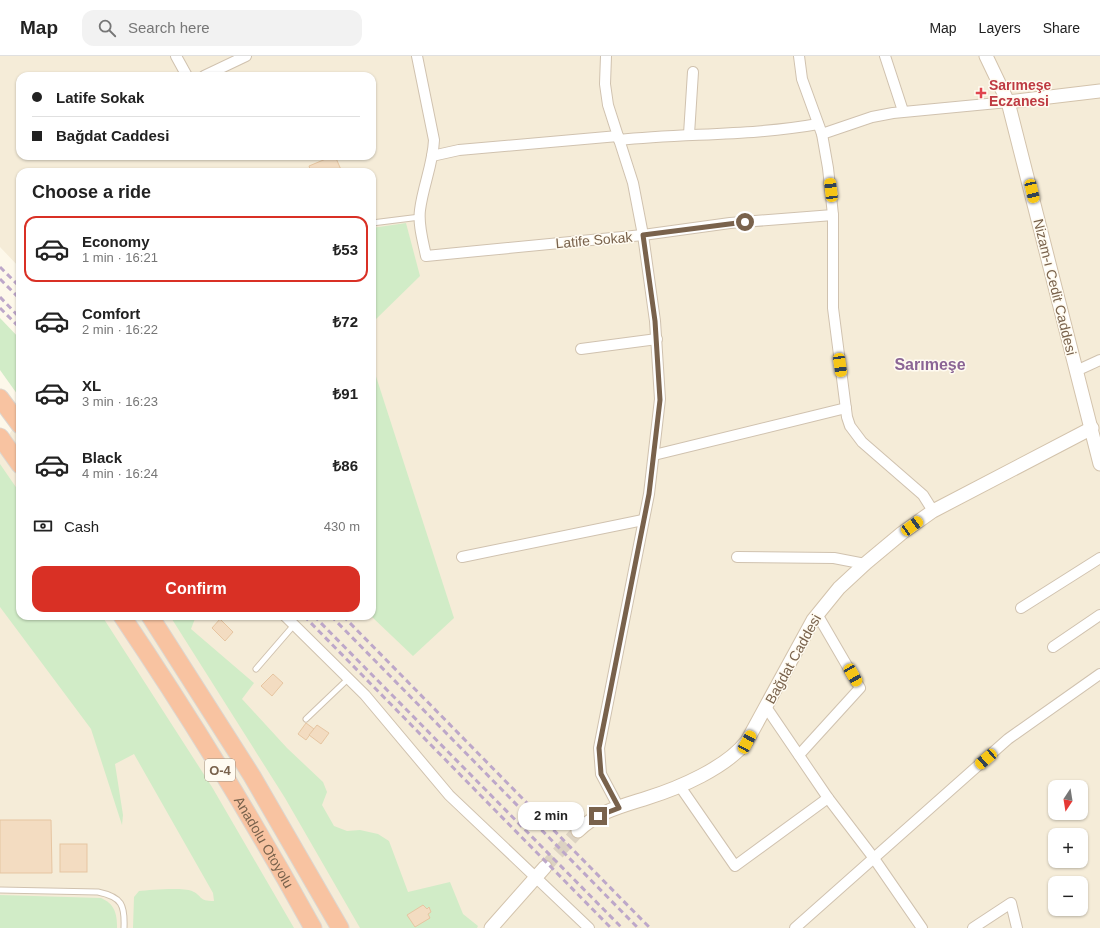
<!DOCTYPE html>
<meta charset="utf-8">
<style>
body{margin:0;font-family:Arial,sans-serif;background:#f2f2f2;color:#222;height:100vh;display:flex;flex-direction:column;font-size:15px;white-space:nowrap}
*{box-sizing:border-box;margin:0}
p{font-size:13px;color:#767676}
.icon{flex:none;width:22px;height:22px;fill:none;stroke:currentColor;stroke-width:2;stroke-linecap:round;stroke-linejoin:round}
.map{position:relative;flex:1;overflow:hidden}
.panel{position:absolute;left:16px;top:112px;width:360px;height:452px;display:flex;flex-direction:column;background:#fff;border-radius:12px;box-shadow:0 1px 3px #0004}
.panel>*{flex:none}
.banner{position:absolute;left:16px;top:16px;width:360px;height:88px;border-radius:12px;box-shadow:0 1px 3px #0004;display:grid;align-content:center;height:88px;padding:0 16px;background:#fff}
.needle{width:26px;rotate:192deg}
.controls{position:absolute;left:1048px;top:724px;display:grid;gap:8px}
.controls a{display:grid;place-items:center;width:40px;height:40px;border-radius:8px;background:#fff;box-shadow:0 1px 3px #0004;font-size:20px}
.end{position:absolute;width:18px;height:18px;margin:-9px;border:5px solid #79624c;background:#fff;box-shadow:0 0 0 2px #fff}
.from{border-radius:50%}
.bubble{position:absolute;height:28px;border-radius:12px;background:#fff;box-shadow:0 1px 3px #0004;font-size:13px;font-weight:700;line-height:28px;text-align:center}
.car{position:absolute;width:12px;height:24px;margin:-12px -6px;border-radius:5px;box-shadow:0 0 3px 1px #0007;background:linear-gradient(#f5c518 24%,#345 0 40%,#f5c518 0 76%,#345 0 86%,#f5c518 0)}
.banner b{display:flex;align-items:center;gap:14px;height:38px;font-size:15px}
.banner b+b{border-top:1px solid #e0e0e0}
.banner i{width:10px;height:10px;background:#222}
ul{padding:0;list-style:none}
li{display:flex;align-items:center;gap:12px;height:66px;margin:0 8px 6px;padding:0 8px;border:2px solid transparent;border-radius:12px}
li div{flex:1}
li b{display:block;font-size:15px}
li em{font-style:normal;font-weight:700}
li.active{border-color:#d93025}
li>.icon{width:36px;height:36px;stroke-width:1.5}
h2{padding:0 16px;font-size:18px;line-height:48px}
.pay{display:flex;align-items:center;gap:10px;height:44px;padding:0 16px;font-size:15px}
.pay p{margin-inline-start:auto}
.cta{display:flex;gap:8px;margin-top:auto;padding:8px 16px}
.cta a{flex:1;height:46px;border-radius:12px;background:#d93025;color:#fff;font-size:16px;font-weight:700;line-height:46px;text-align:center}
header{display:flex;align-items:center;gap:24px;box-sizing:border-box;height:56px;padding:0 20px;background:#fff;border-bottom:1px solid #e0e0e0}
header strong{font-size:19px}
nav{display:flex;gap:22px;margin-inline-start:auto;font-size:14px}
.search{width:280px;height:36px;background:#f2f2f2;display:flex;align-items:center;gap:10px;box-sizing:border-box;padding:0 14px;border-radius:12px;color:#767676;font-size:15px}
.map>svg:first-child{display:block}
</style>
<header>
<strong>Map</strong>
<div class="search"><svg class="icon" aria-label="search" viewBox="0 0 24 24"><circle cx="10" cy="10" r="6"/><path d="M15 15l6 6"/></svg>Search here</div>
<nav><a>Map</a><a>Layers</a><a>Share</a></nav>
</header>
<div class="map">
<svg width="1100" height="872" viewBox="0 0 1100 872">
<rect width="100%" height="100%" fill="#fdf8ea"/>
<!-- residential -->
<path fill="#f5ecd8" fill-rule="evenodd" d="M 0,0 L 1100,0 L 1100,872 L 0,872 L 0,392 L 20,362 L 20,560 L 372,560 L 372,116 L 20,116 L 20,212 L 0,191 ZM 20,20 L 372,20 L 372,100 L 20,100 ZM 1055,731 L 1081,731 L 1081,757 L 1055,757 ZM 1055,779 L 1081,779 L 1081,805 L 1055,805 ZM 1055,827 L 1081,827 L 1081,853 L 1055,853 Z"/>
<!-- green -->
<g fill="#d1ecc7">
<polygon points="406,167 420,220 372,267 372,172"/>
<polygon points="0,262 20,283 20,342 0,314"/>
<polygon points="372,308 454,562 413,600 371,560"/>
<path d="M 0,408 L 20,437 L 20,560 L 102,560 L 212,731 L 294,872 L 133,872 L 134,841 L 139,835 C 150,834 182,831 192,835 C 203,840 198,845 214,845 L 213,837 L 134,698 L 115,708 L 123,759 L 122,769 L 91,673 L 0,551 Z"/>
<polygon points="170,560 196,560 191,573 254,627 242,643 287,692 323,726 327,736 322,749 334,770 347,775 360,774 378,778 389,785 408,836 450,826 463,858 478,870 477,872 360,872 285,742"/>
<path d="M 0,839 L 101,842 C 115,848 117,858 117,872 L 0,872 Z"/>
</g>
<!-- building -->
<g fill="#f3dcc1" stroke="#e6c5a1">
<polygon points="333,100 335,100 342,116 311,116 309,110"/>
<polygon points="220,563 233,576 225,585 212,572"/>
<polygon points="273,618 283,627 272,640 261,630"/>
<polygon points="306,667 314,673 306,684 298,678"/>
<polygon points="317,669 329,677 321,688 309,679"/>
<polygon points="0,764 51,764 52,817 0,817"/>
<rect x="60" y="788" width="27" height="28"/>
<polygon points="423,849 427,853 429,851 431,856 428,858 430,862 415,871 407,859"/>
</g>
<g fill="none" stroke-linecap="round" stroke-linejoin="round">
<!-- secondary-tunnel -->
<polyline stroke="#dcd2c2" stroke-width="13" stroke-dasharray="13 6" stroke-linecap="butt" points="545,811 578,775"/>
<!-- lane casing -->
<g stroke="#d0c2af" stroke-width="7">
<g id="lane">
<polyline points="372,167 420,161"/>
<polyline points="256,613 294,569"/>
<polyline points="306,663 349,622"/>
<path d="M 0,834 L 98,836 C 122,841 125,849 124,872"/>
</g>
</g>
<!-- street casing -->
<g stroke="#d0c2af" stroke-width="12">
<g id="street">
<polyline points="176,0 187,20"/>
<path d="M 417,0 L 434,84 C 433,108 423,130 420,154 C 418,169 423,185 426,200 L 643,179 L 730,167 L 833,159"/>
<polyline points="606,0 605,28 608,49 633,127 643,179 655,265 660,343 649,438 599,692 601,718 619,752"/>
<polyline points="799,0 802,23 822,78 828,112 833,159 833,252 847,361 850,370 862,386 923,439 933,455"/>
<polyline points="885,0 903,55"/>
<polyline points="204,20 246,0"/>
<polyline points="689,78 693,16"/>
<polyline points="822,78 872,61 893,57 1008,46"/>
<path d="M 619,84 C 685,77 752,80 818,68"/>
<polyline points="432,100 459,94 618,80"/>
<polyline points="581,293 657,283"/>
<polyline points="1076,315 1100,304"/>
<polyline points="654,399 846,352"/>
<polyline points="462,501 643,464"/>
<polyline points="737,501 834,502 865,508"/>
<polyline points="1021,552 1100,502"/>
<polyline points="285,560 365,639 449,739 589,872"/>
<polyline points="1053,591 1100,559"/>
<polyline points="766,651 828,742 873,801 922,872"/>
<polyline points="799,699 860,632 817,558"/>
<polyline points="679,729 735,810 828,742"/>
<polyline points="795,872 1008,683 1100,618"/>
<polyline points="973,872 1011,847 1017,872"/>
</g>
</g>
<!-- secondary casing -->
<g stroke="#d3c3ac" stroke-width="15">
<g id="secondary">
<polyline points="986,0 1008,46 1100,408"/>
<polyline points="1008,46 1100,35"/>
<path d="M 578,775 C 597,756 622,750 647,742 C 679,732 726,712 747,685 L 813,564 L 839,532 L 866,507 L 902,477 L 933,455 L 1092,372"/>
<polyline points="491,872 545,811"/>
</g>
</g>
<!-- highway casing -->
<g stroke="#dcd6d0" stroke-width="19">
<g id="highway">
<polyline points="0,342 20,369"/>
<polyline points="0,381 20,409"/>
<path id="s1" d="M 122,560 C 190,661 254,765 313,872"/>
<polyline points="150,560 252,720 340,872"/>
</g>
</g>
<!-- lane -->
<use href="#lane" stroke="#fff" stroke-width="5"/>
<!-- street -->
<use href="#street" stroke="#fff" stroke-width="10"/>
<!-- secondary -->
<use href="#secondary" stroke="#fff" stroke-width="13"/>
<!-- highway -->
<use href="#highway" stroke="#f8c3a1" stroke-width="17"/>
<!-- rail -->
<g stroke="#bda7c9" stroke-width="3" stroke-dasharray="6 4" stroke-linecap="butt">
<polyline points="0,211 20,231"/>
<polyline points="0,223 20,243"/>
<polyline points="0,241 20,262"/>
<polyline points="0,252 20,272"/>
<polyline points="304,560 611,872"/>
<polyline points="314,560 622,872"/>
<polyline points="331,560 638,872"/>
<polyline points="343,560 650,872"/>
</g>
</g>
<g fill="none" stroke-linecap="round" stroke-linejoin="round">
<!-- route -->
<polyline stroke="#79624c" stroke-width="5" points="598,760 619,752 601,718 599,692 649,438 660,344 655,265 643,179 745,166"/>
</g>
<!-- markers -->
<path fill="#e0444e" stroke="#fffbf1" stroke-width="1.5" d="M979 31h4v4h4v4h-4v4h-4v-4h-4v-4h4z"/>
<g text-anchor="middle" stroke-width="3" stroke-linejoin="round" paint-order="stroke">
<!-- shield labels -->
<rect fill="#fffbf1" stroke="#a1907e" stroke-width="1" x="205" y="703" width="30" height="22" rx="3"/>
<g font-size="13" font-weight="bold" fill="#79624c">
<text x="220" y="719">O-4</text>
</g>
<!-- health labels -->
<g font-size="14" font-weight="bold" fill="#be3a42" stroke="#fffbf1" text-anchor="start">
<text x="989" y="34">Sarımeşe<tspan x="989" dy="16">Eczanesi</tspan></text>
</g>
<!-- street labels -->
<g font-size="14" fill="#79624c" stroke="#fffbf1">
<text transform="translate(594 184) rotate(-5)" y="5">Latife Sokak</text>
<text transform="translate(1055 231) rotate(76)" y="5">Nizam-ı Cedit Caddesi</text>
<text transform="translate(793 603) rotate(-61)" y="5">Bağdat Caddesi</text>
<text dy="5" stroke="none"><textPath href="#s1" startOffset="267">Anadolu Otoyolu</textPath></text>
</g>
<!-- quarter labels -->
<g font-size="16" font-weight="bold" fill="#8b6595" stroke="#fffbf1">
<text x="930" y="314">Sarımeşe</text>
</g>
</g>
</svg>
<div class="controls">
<a><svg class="needle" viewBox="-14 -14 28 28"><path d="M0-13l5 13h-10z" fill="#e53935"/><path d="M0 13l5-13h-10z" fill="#767676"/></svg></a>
<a>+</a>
<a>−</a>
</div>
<i class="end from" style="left:745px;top:166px"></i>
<i class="end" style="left:598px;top:760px"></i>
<div class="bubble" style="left:518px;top:746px;width:66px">2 min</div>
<i class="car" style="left:831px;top:134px;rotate:353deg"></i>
<i class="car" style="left:1032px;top:135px;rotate:167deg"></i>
<i class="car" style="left:840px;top:309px;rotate:172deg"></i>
<i class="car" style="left:912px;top:470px;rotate:54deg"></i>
<i class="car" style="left:853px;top:619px;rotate:150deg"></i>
<i class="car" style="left:747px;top:686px;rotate:28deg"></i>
<i class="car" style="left:986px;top:703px;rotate:229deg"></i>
<div class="banner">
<b><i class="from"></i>Latife Sokak</b>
<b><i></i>Bağdat Caddesi</b>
</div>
<section class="panel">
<h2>Choose a ride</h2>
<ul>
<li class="active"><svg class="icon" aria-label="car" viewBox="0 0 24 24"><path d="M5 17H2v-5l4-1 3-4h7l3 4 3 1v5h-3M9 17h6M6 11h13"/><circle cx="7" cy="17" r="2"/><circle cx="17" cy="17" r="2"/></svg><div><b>Economy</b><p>1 min · 16:21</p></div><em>₺53</em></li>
<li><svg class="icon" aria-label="car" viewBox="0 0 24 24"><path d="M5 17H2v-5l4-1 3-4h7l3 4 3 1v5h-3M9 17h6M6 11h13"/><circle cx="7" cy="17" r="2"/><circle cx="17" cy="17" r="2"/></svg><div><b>Comfort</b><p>2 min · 16:22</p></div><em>₺72</em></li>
<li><svg class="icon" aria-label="car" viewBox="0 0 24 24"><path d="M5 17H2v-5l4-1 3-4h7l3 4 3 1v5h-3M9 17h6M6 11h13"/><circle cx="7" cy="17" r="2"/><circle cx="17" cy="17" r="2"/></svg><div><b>XL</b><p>3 min · 16:23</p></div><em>₺91</em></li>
<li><svg class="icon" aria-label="car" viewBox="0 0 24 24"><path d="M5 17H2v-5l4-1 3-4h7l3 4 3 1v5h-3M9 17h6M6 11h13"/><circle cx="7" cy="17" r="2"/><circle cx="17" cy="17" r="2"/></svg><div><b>Black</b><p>4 min · 16:24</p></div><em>₺86</em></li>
</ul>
<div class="pay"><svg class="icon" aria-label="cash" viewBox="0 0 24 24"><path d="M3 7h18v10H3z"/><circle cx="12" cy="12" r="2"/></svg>Cash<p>430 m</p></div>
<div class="cta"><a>Confirm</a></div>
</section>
</div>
